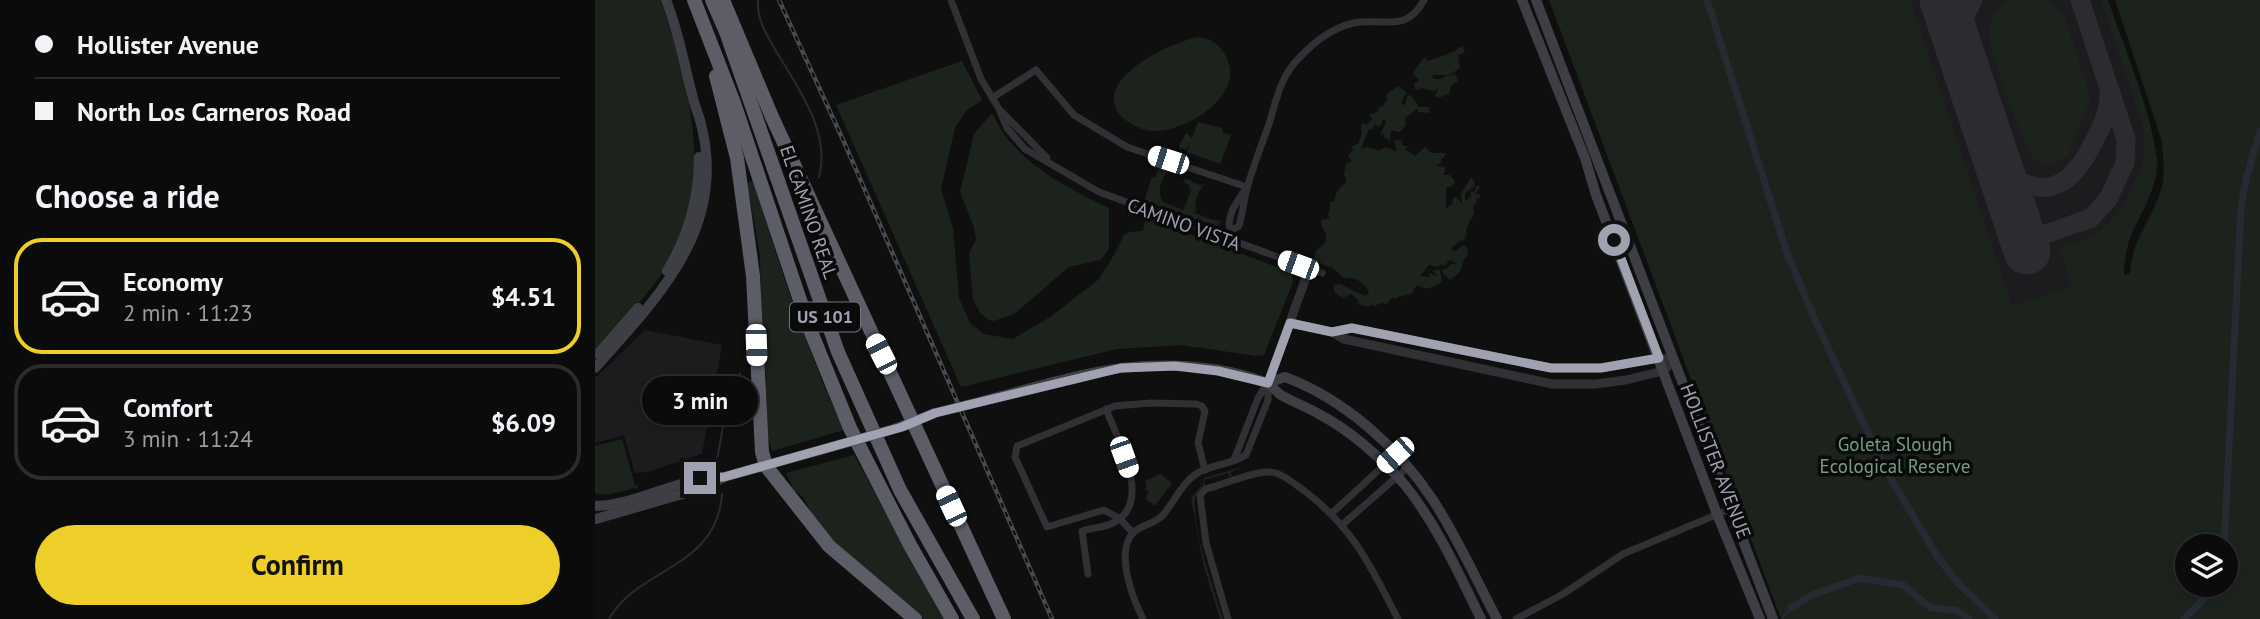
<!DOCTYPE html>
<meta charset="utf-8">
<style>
body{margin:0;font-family:"PT Sans",sans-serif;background:#141415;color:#f1f3f6;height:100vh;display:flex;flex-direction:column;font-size:26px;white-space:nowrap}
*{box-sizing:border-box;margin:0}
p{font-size:23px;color:#9a9b9d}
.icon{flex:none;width:38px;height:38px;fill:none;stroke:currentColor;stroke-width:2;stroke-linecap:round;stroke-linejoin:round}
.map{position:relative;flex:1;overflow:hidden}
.side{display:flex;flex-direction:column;background:#0b0b0c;width:595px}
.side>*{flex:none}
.hud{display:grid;align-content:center;height:154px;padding:0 35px;background:#0b0b0c}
.controls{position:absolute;left:1580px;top:534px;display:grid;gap:14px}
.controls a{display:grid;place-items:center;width:63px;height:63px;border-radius:50%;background:#0b0b0c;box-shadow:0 4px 10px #0003,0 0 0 2px #2b2b2d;font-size:35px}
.end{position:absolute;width:32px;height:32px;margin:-16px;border:9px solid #a0a2b1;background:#111;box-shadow:0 0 0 4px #111}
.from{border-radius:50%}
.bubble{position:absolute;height:49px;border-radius:24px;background:#0b0b0c;box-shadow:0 4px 10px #0003,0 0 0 2px #2b2b2d;font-size:23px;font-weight:700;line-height:49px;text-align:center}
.car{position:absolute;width:21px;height:42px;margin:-21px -10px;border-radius:9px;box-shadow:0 0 5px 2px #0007;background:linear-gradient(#fff 24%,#345 0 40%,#fff 0 76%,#345 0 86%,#fff 0)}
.hud b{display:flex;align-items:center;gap:24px;height:66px;font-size:26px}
.hud b+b{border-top:2px solid #2b2b2d}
.hud i{width:18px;height:18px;background:#f1f3f6}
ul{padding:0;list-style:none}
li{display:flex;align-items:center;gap:21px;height:116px;margin:0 14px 10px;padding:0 21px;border:4px solid #2b2b2d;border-radius:28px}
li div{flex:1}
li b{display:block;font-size:26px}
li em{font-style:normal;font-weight:700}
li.selected{border-color:#eecf2a}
li>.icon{width:63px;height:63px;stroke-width:1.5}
h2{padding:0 35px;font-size:32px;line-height:84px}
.action{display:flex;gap:14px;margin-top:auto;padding:14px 35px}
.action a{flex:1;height:80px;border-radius:42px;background:#eecf2a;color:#111;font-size:28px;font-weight:700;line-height:80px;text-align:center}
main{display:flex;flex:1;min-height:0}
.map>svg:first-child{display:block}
</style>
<main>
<section class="side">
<div class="hud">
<b><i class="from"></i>Hollister Avenue</b>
<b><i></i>North Los Carneros Road</b>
</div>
<h2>Choose a ride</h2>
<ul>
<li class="selected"><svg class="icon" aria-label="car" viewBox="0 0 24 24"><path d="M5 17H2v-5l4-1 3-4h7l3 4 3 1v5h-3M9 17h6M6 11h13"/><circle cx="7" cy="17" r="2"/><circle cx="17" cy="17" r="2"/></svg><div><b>Economy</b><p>2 min · 11:23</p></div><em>$4.51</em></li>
<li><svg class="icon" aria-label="car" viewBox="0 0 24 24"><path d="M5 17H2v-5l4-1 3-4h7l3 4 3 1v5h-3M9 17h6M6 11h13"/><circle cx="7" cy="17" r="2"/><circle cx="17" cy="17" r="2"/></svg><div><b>Comfort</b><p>3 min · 11:24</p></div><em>$6.09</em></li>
</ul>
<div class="action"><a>Confirm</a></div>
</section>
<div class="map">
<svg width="1665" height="619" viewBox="0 0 1665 619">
<rect width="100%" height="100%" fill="#0f0f10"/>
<!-- built -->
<g fill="#1c1b1d">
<polygon points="1287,0 1513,0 1555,126 1563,161 1556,190 1534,238 1528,275 1394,320"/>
<polygon points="50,330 127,345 107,454 52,472 40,473 29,435 0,443 0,378"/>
</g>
<!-- green -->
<g fill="#1c231d" fill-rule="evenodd">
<path d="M 0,0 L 65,0 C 94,77 120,185 75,261 C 55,294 25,323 0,352 Z"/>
<path d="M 954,0 L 1315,0 L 1417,306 L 1477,286 L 1464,248 L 1497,236 L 1513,224 L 1529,205 L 1547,166 L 1550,145 L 1547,122 L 1506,0 L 1513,0 C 1526,39 1568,138 1561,175 C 1554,211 1527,235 1529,275 L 1535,273 C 1537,236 1562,214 1568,181 C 1570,166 1568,153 1566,138 L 1520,0 L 1665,0 L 1665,619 L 1186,619 ZM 1592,546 L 1631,546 L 1631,584 L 1592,584 Z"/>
<path d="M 1416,0 L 1454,0 L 1469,14 L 1496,99 L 1473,155 L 1463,162 L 1451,164 L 1441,161 L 1432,150 C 1424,127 1392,49 1394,30 C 1395,16 1405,7 1416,0 Z"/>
<path d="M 603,37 C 612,38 620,41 626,49 C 660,91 591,133 557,131 C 547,130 536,125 528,118 C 492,81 576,42 603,37 Z"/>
<polygon points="867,46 870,52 863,55 865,68 854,75 835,75 840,79 846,79 848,77 860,74 863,81 856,86 854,94 843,98 840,95 844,88 839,91 827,88 821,90 819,84 824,80 818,73 828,59 830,57 833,61 858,52"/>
<polygon points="367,61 387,100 371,111 360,128 346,189 358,228 364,298 375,323 389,334 418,339 455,317 503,280 519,255 529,235 534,232 548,231 551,217 697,273 698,282 669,355 662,356 586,345 522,349 366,387 241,105"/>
<path d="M 804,86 L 812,94 L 809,96 L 806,104 L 810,105 L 812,96 L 816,95 L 824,107 L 834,107 L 834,113 L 823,112 L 822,109 L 810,118 L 811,125 L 805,132 L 796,130 L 795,141 L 789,137 L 789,134 L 786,135 L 786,132 L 791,123 L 790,119 L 787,120 L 787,124 L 784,127 L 780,124 L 777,130 L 774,129 L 766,149 L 773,147 L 784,151 L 790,147 L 800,151 L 802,149 L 799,141 L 806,140 L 808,146 L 813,146 L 809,150 L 814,151 L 820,156 L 830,147 L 836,153 L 850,153 L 849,158 L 846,158 L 846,162 L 842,166 L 850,167 L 850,172 L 847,175 L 855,175 L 860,182 L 856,187 L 851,187 L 851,208 L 857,204 L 858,198 L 861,197 L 867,204 L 866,194 L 876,177 L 879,181 L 880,186 L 870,193 L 870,201 L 876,197 L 876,191 L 879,192 L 882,185 L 885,187 L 880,194 L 885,194 L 885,198 L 881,199 L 882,203 L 878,206 L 879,213 L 871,229 L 872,234 L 869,238 L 870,240 L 863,242 L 856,248 L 859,252 L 868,245 L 873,249 L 872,256 L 868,261 C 867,270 863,275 855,280 L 848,273 L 847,269 L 851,269 L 856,264 L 863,264 L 855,260 L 849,266 L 846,264 L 843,267 L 834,265 L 825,276 L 835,277 L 833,273 L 842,276 L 837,270 L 845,270 L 847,282 C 839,286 833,292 822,285 L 816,294 L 802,297 L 801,299 L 797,298 L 791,304 L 787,303 L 779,306 L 777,304 L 773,307 L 763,304 L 764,301 L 756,294 L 748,298 L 739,292 L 739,285 L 745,284 L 770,296 L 774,293 C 770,282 761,277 749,278 L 738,268 L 723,263 L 718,259 L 721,251 L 731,242 L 731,235 L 726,224 L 727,220 L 735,218 L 733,216 L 736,201 L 740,201 C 739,195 744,187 750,184 L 751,179 L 749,175 L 751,164 L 757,162 L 753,156 L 758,150 L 757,146 L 763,144 L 767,133 L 766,125 L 769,123 L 771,125 L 777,119 L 774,114 L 781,113 L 785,107 L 790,105 L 789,102 L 792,101 L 791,94 Z"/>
<path d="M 397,113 C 402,122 407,133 414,141 C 441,172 478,191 514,208 L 514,249 L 505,260 L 474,267 L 419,314 L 399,321 L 392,319 L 385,313 L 378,300 L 374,253 L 381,240 L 379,227 L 365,192 L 379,134 Z"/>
<polygon points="603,122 628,128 627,132 636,135 625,164 592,152 596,140 592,149 585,149 584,146 591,133 597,138"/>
<path d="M 575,168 C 567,178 561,189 568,202 L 588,210 L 596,191 L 594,189 L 595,185 L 589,183 L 590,178 L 604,185 L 609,184 C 603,194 599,199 601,211 L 598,212 L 615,219 L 626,221 L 623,227 L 549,201 L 557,177 L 560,178 L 563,169 Z"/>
<path d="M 158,181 C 185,265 211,350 249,430 L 177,451 L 172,435 L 169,390 C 174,378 170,370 167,359 L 165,255 L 152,183 Z"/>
<path d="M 27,439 L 40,485 L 43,485 L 43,488 C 28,489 14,498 0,493 L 0,446 Z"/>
<polygon points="259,455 349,619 329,619 261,562 237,539 219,518 208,497 199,490 191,473"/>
<path d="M 653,465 L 636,472 L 637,476 L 634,477 L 633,473 L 609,480 L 610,486 C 605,489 601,492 600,499 C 597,529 619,589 628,619 L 625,619 L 608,563 L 596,498 L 608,484 L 609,478 Z"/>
<polygon points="565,474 577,483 560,506 550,498 554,492 550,489 552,486 550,481"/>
</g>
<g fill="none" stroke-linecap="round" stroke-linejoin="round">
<!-- stream -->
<g stroke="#262b33" stroke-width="2">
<path d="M 163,0 C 162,21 171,33 181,51 C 203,88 236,132 224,177"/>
<polyline points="122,460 131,410 145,373"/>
<polyline points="1188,617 1196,608"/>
<path d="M 14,619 C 43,567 122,569 127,494"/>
</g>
<!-- canal -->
<g stroke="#262b33" stroke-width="7">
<polyline points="1112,0 1192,253 1220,320 1289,467 1342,556 1362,582 1400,619"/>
<polyline points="1629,546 1646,208 1651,179 1665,131"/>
<polyline points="1196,608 1217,595 1265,578 1308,585 1336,608 1361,610 1374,619"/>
<polyline points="1589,619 1606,602 1617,584"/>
</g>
<!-- taxiway -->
<g stroke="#2c2c30" stroke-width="19">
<polyline points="1360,34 1378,0"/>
<path d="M 1405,169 C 1414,174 1424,182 1434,185 C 1465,196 1485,169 1497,145 C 1506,128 1514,114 1514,94"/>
<polyline points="1429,242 1496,218 1513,199 1530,163 1531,139 1485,0"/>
</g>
<!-- runway -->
<polyline stroke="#2c2c30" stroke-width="47" points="1348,0 1432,251"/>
<!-- minor -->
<g stroke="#303035" stroke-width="7">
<polyline points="356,0 386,79 404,109 412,128 430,149 504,192 727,273"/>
<polyline points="397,98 441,70 479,115 532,147 652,187"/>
<polyline points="404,109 452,158"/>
<path d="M 652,187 C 643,201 631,214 635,231 L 644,226 C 648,212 649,198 653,185 C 659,164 667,144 674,124 C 682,98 685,77 705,57 C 719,42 738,28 758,23 C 788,17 811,34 829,0"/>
<polyline points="639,460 663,398 672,384"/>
<polyline points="736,514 800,455"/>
<polyline points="747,525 813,467"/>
<polyline points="538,533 525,519 509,510 452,527 420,457 422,446 520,406 556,403 601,404 607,406 610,411 603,443 610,470"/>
<path d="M 493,574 L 487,531 C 499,527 513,528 523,520 C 556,498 522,438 511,409"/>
<path d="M 548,619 C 538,599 519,551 539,532 C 547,525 559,524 567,516 C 579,503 586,484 601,474 C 616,464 636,465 651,455 L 673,400 L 673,383"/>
<path d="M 633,619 L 611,543 L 605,495 L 611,489 C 627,485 659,471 674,472 C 686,472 698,483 707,489 C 758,527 775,565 803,619"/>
<polyline points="921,619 968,594 1028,554 1135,509"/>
</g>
<!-- tertiary -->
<g stroke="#303035" stroke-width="9">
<polyline points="695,323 737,332 749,339 957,384 1000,384 1031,380 1068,371 1079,360"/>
<polyline points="737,332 756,328 956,368 1005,368 1064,358 1079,360"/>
<polyline points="673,383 714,269"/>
</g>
<!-- secondary -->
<g stroke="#3e3f45" stroke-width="10">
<polyline points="927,0 990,158 1001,195 1122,514 1165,619"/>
<polyline points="941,0 1178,619"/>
<path d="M 72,271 C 94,235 104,199 104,157"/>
<polyline points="3,354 43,308"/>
<path d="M 0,368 C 63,297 133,228 106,124 C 104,115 100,107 98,98 C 89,65 84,32 71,0"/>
<path d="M 673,383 L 690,377 C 749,399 803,447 838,500 C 862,537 881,579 902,619"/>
<path d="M 372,405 C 421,393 478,374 527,368 C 572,363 627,365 669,382 C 676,384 680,391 686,395 C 698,402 712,407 724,414 C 756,431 786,458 810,485 C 842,525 864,574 886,619"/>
<polyline points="302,428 340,413"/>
<path d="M 1,506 C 42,505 82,478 127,477"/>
<polyline points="1,519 108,488 129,477 247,444"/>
</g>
<!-- motorway -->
<g stroke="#5c5d66" stroke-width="14">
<polyline points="99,0 139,103 214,327 255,428 315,545 357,619"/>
<polyline points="117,0 131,32 243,352 305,490 378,619"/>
<polyline points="128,0 177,117 409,619"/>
<polyline points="121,76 142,158 158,276 167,452 171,466 234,546 320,619"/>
</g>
<!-- rail casing -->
<g stroke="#494a50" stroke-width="4.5">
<polyline id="rail" points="184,0 249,142 457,619"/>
</g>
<!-- rail -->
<use href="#rail" stroke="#0a0a0b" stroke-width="2" stroke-dasharray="5" stroke-linecap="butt"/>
<!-- secondary-bridge -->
<g stroke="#3e3f45" stroke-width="10">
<polyline points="340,413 372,405"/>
<polyline points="247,444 302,428"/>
</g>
</g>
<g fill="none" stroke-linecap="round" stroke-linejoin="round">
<!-- route -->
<polyline stroke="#a0a2b1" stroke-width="9" points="105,478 129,477 307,427 340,413 526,368 580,366 623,371 673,383 695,323 737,332 757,328 956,368 1006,368 1064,358 1019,240"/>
</g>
<g text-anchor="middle" stroke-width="7" stroke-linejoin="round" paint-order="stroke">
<!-- shield labels -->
<rect fill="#0a0a0b" stroke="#73747f" stroke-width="2" x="195" y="302.5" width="70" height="29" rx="5"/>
<g font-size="18" font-weight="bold" fill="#a0a2b1">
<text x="230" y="323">US 101</text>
</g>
<!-- street labels -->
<g font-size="19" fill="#a0a2b1" stroke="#0a0a0b">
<text transform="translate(214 212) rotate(71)" y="7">EL CAMINO REAL</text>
<text transform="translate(589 224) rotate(20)" y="7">CAMINO VISTA</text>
<text transform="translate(1121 461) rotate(69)" y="7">HOLLISTER AVENUE</text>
</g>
<!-- park labels -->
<g font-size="19" fill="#779c80" stroke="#0a0a0b">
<text x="1300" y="451">Goleta Slough<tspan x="1300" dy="22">Ecological Reserve</tspan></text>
</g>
</g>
</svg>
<div class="controls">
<a><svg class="icon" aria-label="layers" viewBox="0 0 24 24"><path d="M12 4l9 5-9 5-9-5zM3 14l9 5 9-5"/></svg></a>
</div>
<i class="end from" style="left:1019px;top:240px"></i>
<i class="end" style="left:105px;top:478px"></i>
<div class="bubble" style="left:47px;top:376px;width:116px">3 min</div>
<i class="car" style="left:573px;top:160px;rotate:288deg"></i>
<i class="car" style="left:703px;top:265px;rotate:290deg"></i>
<i class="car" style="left:161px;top:345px;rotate:178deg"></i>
<i class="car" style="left:286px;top:354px;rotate:333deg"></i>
<i class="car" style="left:800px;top:455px;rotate:228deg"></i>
<i class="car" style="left:529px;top:457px;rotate:160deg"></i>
<i class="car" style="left:356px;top:506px;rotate:335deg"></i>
</div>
</main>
